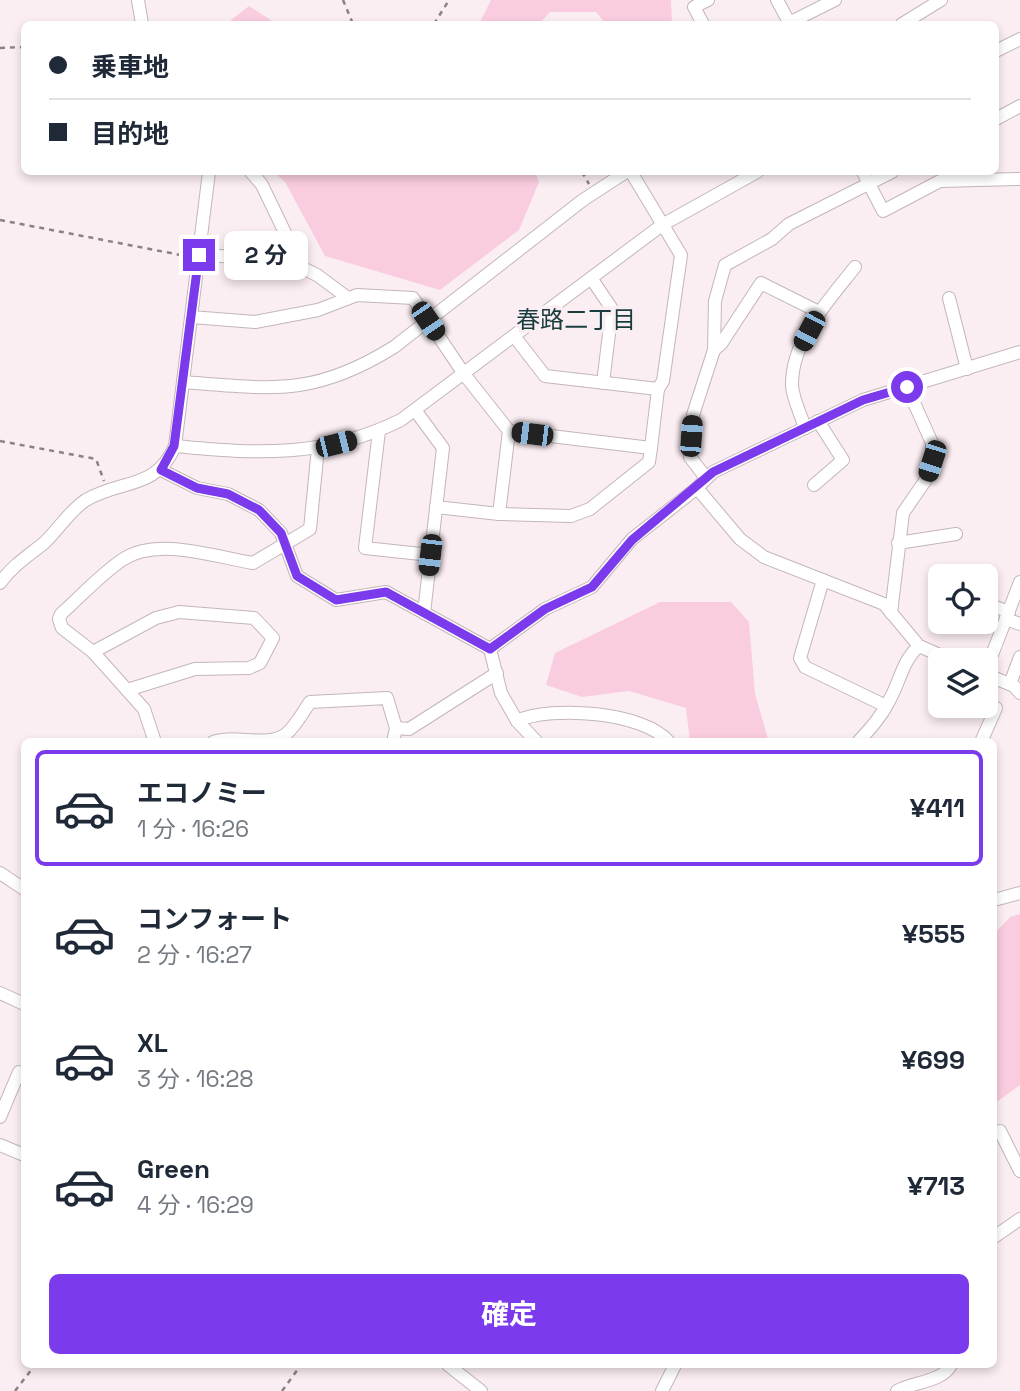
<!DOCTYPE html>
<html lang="ja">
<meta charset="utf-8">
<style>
body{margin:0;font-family:"Space Grotesk","Noto Sans JP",sans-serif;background:#f2f2f3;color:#1f2937;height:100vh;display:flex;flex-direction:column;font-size:26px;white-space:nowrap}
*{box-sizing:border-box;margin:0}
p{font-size:23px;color:#747a83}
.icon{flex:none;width:38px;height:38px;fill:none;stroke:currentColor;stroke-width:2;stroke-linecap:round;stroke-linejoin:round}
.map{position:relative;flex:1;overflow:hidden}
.panel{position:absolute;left:21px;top:738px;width:976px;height:630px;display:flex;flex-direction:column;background:#fff;border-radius:10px;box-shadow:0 4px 10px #0003}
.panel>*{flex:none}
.banner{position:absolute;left:21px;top:21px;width:978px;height:154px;border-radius:10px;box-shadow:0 4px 10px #0003;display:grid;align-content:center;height:154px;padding:0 28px;background:#fff}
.controls{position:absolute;left:928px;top:564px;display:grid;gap:14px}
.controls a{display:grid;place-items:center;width:70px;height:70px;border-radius:10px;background:#fff;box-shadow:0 4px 10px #0003;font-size:35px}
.end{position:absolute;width:32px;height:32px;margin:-16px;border:9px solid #7c3aed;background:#fff;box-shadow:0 0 0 4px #fff}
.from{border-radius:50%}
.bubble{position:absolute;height:49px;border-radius:10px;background:#fff;box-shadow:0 4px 10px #0003;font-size:23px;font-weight:700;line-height:49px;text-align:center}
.car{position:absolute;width:21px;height:42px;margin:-21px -10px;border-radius:9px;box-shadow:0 0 5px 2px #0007;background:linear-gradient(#222 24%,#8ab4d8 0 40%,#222 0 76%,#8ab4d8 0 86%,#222 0)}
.banner b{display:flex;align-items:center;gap:24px;height:66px;font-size:26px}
.banner b+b{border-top:2px solid #e0e1e3}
.banner i{width:18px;height:18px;background:#1f2937}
ul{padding:12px 0 0;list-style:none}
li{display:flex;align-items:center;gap:21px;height:116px;margin:0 14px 10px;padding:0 14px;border:4px solid transparent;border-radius:10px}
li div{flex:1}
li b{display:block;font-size:26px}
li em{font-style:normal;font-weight:700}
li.selected{border-color:#7c3aed}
li>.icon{width:63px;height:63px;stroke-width:1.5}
.action{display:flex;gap:14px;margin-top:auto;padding:14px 28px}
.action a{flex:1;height:80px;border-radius:10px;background:#7c3aed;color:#fff;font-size:28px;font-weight:700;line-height:80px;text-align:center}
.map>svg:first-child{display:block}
</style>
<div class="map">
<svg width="1020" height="1391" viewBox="0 0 1020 1391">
<rect width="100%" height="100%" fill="#fbeef3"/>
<!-- green -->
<g fill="#f9cddf">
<polygon points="491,0 671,0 672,24 606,24 596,12 550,12 539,24 479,24"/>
<polygon points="249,6 277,24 226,24"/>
<polygon points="274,172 535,172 539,182 519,230 440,290 325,256 285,182"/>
<polygon points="660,602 731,602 749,622 755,694 769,742 690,742 686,708 629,691 582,697 546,685 555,653"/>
<polygon points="1020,914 1020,1085 994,1104 994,934 1010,917"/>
</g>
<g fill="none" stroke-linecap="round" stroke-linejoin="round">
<!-- minor casing -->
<g stroke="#c3b6bb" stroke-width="14">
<g id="minor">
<polyline points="138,0 142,24"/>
<polyline points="777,0 790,24"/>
<polyline points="703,24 694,7 708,0"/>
<polyline points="787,24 835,0"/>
<polyline points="902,24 941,0"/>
<polyline points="996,51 1020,39"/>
<polyline points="996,119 1020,106"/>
<polyline points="251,172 262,185 302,268"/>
<polyline points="631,172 681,255 663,381 658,389"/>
<polyline points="863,172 883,211 940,181 1020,179"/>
<polyline points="199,255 284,259 317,275 348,298"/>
<polyline points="591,278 612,309 603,383"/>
<polyline points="949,298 967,369"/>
<polyline points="191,317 255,322 318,310 357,295 413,298 464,374 509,431"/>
<polyline points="714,350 721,344 761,283 819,312"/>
<path d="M 183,382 C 272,389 314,397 394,347 L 583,200 L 626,172"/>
<polyline points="415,410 443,448 424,613"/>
<path d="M 805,428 C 801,415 793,399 792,386 C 791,340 829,300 855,267"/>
<polyline points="379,431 365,548 430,555"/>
<path d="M 175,446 C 257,454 324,458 401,420 L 662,225 L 757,172"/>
<polyline points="161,470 197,488 228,494 259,510 281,533 297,576 336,600 386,592 490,649 545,609 592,587 632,539 697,488"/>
<polyline points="706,478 690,457 693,415 714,350 715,301 725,265 772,239 789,224 892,172"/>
<polyline points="814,485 843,460 818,421"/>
<polyline points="436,507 499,514 509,431 651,448 658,389 545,376 514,336"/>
<polyline points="499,514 571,516 590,509 649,462 651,448"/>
<polyline points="898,543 956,534"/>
<polyline points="823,580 800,658 805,667 886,706"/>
<path d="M 0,583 C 13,565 28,556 44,543 C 58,530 70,510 86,500 C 122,479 156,490 175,446 L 209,172"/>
<polyline points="985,603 1009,612"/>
<polyline points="891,613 903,513 925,481 932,461 932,443 907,387"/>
<polyline points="1006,619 1020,624"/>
<polyline points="490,649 501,693 517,721 537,742"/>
<polyline points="93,652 156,618 179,612 254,618 273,638 260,663 249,668 195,669 127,690"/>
<polyline points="951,660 919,646 884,604 764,557 740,539 697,488 713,472 863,400 1020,352"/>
<polyline points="985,673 1020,582"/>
<polyline points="985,674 1014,686 1020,693"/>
<polyline points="1010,684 1020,657"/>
<path d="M 517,721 C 551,705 645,712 669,742"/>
<polyline points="396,728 409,729 497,673"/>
<path d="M 155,742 L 144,709 L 93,652 L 62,628 L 59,619 L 61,614 C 81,596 100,575 122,560 C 157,536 215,557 253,563 L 310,529 L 318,448"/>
<path d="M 213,742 C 234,734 268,748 286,734 C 295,727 303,712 310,702 L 387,698 L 396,728 L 393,742"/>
<path d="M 858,742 C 870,729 881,717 889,701 C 900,682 902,661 919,646"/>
<polyline points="981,742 996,708"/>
<polyline points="0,873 24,889"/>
<polyline points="994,900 1020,893"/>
<polyline points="0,993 24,1004"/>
<polyline points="0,1117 19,1072"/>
<polyline points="994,1133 1000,1131 1020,1171"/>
<polyline points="0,1145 24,1155"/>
<polyline points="994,1237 1020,1219"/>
<polyline points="448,1365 481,1391"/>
<polyline points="662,1391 675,1365"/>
<path d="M 897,1391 C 913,1382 942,1382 951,1365"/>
</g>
</g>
<!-- path -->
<g stroke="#8b8285" stroke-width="2.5" stroke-dasharray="5 5" stroke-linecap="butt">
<polyline points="343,0 353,24"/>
<polyline points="434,24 449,0"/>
<polyline points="0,48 24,47"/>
<polyline points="582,172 589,184"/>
<polyline points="0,220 186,256"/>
<polyline points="0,441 96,459 104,481"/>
<polyline points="15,1391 35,1365"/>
<polyline points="282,1391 301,1365"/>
</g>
<!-- minor -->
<use href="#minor" stroke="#fff" stroke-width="12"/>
</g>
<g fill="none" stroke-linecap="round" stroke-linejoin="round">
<!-- route -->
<polyline stroke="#7c3aed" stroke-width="9" points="199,255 174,446 161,470 197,488 228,494 259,510 281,533 297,576 336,600 386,592 490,649 545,609 592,587 632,540 713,472 863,400 907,387"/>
</g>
<g text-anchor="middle" stroke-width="7" stroke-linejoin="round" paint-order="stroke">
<!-- neighbourhood labels -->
<g font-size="24" fill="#193c3e" stroke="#fbeef3">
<text x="576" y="328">春路二丁目</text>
</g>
</g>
</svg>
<div class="controls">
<a><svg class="icon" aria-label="locate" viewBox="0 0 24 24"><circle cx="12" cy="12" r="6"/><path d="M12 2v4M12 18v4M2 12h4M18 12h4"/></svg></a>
<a><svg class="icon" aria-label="layers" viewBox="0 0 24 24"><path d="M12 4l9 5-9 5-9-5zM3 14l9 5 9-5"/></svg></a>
</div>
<i class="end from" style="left:907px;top:387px"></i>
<i class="end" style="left:199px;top:255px"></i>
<div class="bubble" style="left:224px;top:231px;width:84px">2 分</div>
<i class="car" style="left:428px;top:321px;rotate:146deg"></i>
<i class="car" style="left:809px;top:331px;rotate:208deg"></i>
<i class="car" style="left:532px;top:434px;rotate:277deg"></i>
<i class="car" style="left:691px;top:436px;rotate:4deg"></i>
<i class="car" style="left:336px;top:444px;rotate:76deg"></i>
<i class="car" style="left:932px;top:461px;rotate:198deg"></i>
<i class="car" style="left:430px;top:555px;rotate:187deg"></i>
<div class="banner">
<b><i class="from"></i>乗車地</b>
<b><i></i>目的地</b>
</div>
<section class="panel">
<ul>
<li class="selected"><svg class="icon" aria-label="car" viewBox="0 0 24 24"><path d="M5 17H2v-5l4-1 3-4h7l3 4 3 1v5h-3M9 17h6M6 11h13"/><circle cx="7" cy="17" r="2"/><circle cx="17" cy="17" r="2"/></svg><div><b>エコノミー</b><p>1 分 · 16:26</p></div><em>¥411</em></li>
<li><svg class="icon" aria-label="car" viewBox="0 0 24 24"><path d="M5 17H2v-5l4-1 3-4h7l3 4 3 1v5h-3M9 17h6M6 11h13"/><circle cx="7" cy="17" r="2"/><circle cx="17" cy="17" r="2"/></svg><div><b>コンフォート</b><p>2 分 · 16:27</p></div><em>¥555</em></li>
<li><svg class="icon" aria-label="car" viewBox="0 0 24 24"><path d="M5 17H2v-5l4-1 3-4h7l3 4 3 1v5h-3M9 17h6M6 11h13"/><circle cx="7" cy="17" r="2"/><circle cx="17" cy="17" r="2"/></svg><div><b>XL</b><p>3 分 · 16:28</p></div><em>¥699</em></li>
<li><svg class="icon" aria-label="car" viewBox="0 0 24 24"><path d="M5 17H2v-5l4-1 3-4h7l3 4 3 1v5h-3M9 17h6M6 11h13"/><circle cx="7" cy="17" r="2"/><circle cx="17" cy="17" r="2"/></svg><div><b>Green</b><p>4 分 · 16:29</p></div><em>¥713</em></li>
</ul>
<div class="action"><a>確定</a></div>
</section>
</div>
